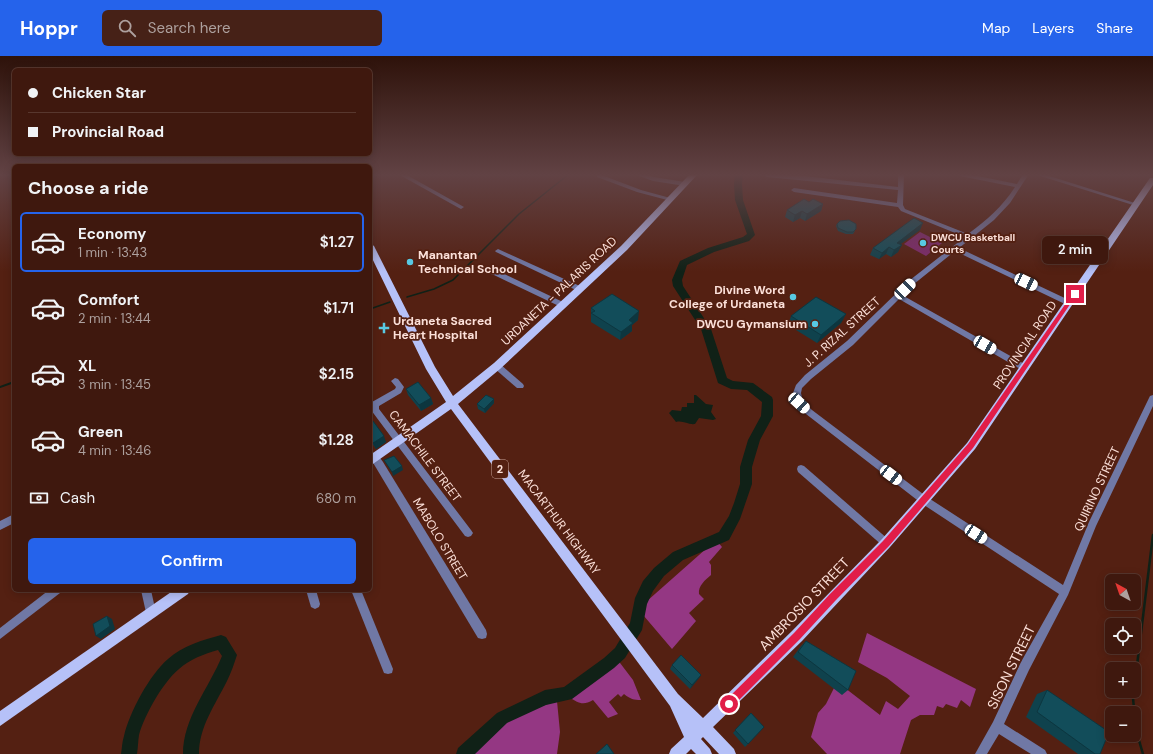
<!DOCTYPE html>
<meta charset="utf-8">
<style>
body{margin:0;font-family:"DM Sans",sans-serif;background:#462117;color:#f1f3f6;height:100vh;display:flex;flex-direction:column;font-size:15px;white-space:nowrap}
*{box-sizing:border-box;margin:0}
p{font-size:13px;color:#ada09e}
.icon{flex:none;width:22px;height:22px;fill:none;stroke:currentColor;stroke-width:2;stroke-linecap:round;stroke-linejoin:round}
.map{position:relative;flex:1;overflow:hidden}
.side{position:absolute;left:12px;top:108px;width:360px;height:428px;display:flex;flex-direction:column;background:#3f180e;border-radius:6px;box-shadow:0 2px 10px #0003,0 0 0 1px #58372e}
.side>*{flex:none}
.banner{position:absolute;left:12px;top:12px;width:360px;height:88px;border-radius:6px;box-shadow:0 2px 10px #0003,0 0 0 1px #58372e;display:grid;align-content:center;height:88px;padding:0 16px;background:#3f180e}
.needle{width:26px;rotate:320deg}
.controls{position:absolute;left:1105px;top:518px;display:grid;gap:8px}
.controls a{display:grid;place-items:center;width:36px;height:36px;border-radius:6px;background:#3f180e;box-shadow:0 2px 10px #0003,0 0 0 1px #58372e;font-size:20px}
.end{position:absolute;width:18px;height:18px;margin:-9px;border:5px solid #e11d48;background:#fff;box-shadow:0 0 0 2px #fff}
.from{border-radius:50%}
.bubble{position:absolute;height:28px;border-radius:6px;background:#3f180e;box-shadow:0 2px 10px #0003,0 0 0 1px #58372e;font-size:13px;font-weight:600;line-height:28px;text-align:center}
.car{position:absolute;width:12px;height:24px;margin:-12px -6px;border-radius:5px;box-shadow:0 0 3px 1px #0007;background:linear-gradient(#fff 24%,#345 0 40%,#fff 0 76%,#345 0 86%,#fff 0)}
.banner b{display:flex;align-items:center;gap:14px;height:38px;font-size:15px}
.banner b+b{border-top:1px solid #58372e}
.banner i{width:10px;height:10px;background:#f1f3f6}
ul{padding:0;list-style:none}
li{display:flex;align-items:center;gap:12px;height:60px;margin:0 8px 6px;padding:0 8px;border:2px solid transparent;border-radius:6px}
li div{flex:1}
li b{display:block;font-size:15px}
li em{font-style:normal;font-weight:600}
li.active{border-color:#2563eb}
li>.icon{width:36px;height:36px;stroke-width:1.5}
h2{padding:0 16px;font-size:18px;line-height:48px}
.pay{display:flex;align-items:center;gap:10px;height:44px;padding:0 16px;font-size:15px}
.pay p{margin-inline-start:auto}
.primary-button{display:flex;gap:8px;margin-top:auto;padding:8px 16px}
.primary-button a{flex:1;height:46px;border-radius:6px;background:#2563eb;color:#fff;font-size:16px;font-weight:600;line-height:46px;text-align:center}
header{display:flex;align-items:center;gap:24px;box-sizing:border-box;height:56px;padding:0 20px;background:#2563eb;color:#fff}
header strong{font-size:19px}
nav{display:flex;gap:22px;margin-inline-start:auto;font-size:14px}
.search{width:280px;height:36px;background:#462117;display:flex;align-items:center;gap:10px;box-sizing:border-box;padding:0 14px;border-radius:6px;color:#ada09e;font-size:15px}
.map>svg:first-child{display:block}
</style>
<header>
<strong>Hoppr</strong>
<div class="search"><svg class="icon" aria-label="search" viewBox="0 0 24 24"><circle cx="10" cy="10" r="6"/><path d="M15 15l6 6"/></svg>Search here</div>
<nav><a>Map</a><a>Layers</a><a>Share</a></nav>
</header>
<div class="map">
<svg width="1153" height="698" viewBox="0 0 1153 698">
<rect width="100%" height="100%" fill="#542012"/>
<!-- green -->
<polygon fill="#7e2a6e" points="920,176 942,187 926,200 904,188"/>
<!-- forest -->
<g fill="#943783">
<path d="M 716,484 L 722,491 L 709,506 L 711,509 L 711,519 C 705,524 698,530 699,538 L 704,543 L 689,557 L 696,565 L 672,593 L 638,553 Z"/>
<polygon points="867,577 976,633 970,651 961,644 957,652 946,648 943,652 937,650 934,659 920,659 911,664 900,698 827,698 811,681 818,657 826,648 834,632 845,632 880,659 886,645 898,653 910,640 887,622 858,606"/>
<path d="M 617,603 L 633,624 L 641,644 C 634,644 630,643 624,638 L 621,641 L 618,638 L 609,646 L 618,658 L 608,662 L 593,644 C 583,650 578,647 569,641 Z"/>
<path d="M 557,645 L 560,676 L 557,698 L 468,698 C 478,689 485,678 496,670 C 514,657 537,652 557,645 Z"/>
</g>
<!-- water -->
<path fill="#102117" d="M 694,339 L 696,339 L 706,348 L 713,349 L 711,356 L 716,363 L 713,364 L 699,362 L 695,368 C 688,369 683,364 676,366 L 669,357 L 672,354 L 681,355 L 682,351 L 687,351 L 687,347 L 694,347 Z"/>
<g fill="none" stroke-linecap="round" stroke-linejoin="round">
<!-- stream-far2 -->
<g stroke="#102117" stroke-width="1.5">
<polyline points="407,241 434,233 453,224 519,158 569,118"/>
<polyline points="370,253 390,246"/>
</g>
<!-- stream-far1 -->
<polyline stroke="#102117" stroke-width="2" points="0,331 14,326"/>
<!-- stream -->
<polyline stroke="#102117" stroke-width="2.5" points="1143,698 1136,674 1133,642 1153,479"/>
<!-- river -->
<g fill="#102117" fill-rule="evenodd">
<polygon points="735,118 743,118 742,128 743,144 755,179 749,185 714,196 687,209 682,224 683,230 711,273 727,322 733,325 753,327 772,341 773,344 773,360 760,384 752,411 752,428 740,463 729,484 683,504 664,520 653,535 647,548 642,574 625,602 614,612 572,643 546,649 507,667 475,698 456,698 458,692 497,657 545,634 564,631 604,602 615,592 630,567 635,542 643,525 654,512 673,496 719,476 729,460 734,447 740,428 740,411 748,384 761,360 762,346 747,334 731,333 718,327 701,273 673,230 672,224 680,205 708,192 743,181 747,178 735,144 734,128"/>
<path d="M 221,579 L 226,581 L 237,599 C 234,608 231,617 227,625 C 215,649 199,671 199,698 L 183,698 C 183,662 209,632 222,600 L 218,594 C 204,598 190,603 179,613 C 163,626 144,660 139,679 C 138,685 138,692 137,698 L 121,698 C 122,692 122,686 124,680 C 129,657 150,618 168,603 C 182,590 203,584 221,579 Z"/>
</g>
<!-- minor -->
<g fill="#7078a5" fill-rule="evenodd">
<polygon points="398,118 405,118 464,151 461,153 459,152"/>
<polygon points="599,118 641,134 674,143 671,145 637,136 597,121 597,119"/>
<polygon points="634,118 643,118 654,121 685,126 688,128 685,130 653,125"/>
<path d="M 765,118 L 805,120 L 898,131 L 898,118 L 904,118 L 903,149 L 905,153 L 968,178 C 987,164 1002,151 1015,131 L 960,120 L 957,118 L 968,118 L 1017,128 L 1023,118 L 1029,118 L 1010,147 L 994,164 L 959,192 L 1071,245 L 1072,247 L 1071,249 L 1067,249 L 955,195 L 914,228 L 902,239 L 1028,310 L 1029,312 L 1028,314 L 1022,314 L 899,243 L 853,289 L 811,323 L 802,332 L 801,337 L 803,346 L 812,354 L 927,441 L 1063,529 L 1089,466 L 1149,342 L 1150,340 L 1153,339 L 1153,350 L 1096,470 L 1068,539 L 1029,614 L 1004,668 L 1045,694 L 1047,698 L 1031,698 L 999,678 L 987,698 L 975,698 L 993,666 L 1021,606 L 1059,538 L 921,447 L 806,358 L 795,347 L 793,337 L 796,329 L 805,319 L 847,285 L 910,224 L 965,181 L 901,155 L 898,151 L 794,136 L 791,134 L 794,132 L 897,147 L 898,134 L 767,121 L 765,120 Z"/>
<polygon points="1034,118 1043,118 1138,148 1137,149 1133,149"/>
<polygon points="498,193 582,231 583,233 582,235 578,235 496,196 495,195"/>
<polygon points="478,210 480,210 498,215 565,247 567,249 563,251 561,251 494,219 478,214"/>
<polygon points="497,307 500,308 523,328 524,330 523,332 517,332 494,312 493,310 494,308"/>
<polygon points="395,322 398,323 404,331 401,337 379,350 379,353 471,474 473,477 471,480 468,481 465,480 371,354 372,346 395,333 396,331 391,325"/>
<polygon points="375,398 378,399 383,406 486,574 487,578 486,582 482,583 478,582 372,405 371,402 372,399"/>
<polygon points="801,409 804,410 889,484 891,487 889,490 886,491 883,490 798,416 797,413 798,410"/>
<polygon points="14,458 14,467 0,474 0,465"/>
<polygon points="49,534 62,534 60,537 0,583 0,572"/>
<polygon points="141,534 151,534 156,557 155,561 151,562 147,561"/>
<polygon points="306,534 316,534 320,548 319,551 315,553 311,551"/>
<polygon points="351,534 361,534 393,613 392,617 388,618 384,617"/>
</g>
<!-- major -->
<g fill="#b6c1f8" fill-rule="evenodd">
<polygon points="690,118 698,118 627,194 500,313 458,348 678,638 703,662 792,575 882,483 967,387 1150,122 1153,122 1153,129 975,393 890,491 802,585 713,671 734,693 736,698 719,698 703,681 701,683 710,693 712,698 696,698 691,693 686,698 669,698 671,693 684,681 670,650 451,353 370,410 370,399 446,346 426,313 370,198 370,187 374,190 435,311 453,340 494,307 621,190"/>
<polygon points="174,534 190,534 188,538 0,670 0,655"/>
</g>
</g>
<!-- wall -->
<g fill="#0f424d">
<polygon points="809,146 823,148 821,155 805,165 800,162 793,166 785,161 787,154"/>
<polygon points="837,168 855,175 853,178 846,178 838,175 836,170"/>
<polygon points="920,174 900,188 898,196 891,201 886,198 879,203 870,199 873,192"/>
<polygon points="591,252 638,264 632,269 632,275 620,284 591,266"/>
<polygon points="846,258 841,267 817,287 788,269 791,260"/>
<polygon points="406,333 431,342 433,348 421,355 408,339"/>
<polygon points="494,343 494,347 485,357 478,353 477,348"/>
<polygon points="370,367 386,386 376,393 370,384"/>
<polygon points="806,585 848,634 842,639 793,601 801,590"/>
<polygon points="672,609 701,619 699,622 690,633 670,613"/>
<polygon points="1047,634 1100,698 1078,698 1026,661 1037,638"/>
<polygon points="751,657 748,688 745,691 733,677"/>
</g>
<!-- shaded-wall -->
<g fill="#0d363f">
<polygon points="823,148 821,155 805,165 807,158"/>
<polygon points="802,155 800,162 793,166 795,159"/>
<polygon points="923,167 920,174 894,193 897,187"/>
<polygon points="902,189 898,196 891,201 894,194"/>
<polygon points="889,191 886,198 879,203 882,197"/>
<polygon points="639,255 638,264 632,269 632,275 620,284 621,276 629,264"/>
<polygon points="846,258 841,267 817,287 821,279"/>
<polygon points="431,342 433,348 421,355 419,349"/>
<polygon points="494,343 494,347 485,357 484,353"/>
<polygon points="384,380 386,386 376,393 373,387"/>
<polygon points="402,410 403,414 393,420 392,416"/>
<polygon points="107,560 112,563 115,573 101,583 96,580"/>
<polygon points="701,619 699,622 690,633 692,629"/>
</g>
<!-- building -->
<g fill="#124d5a" stroke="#0d363f">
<polygon points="804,143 809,146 813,143 823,148 807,158 802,155 795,159 787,154"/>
<polygon points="914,162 923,167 897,187 902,189 894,194 889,191 882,197 873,192"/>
<polygon points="849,164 856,168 856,173 853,176 847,176 838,172 837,168 840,165"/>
<polygon points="612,238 639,255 629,264 633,267 621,276 591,257 595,255 591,252"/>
<polygon points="816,241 846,258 821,279 791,260"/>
<polygon points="418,326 431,342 419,349 406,333"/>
<polygon points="486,339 494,343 484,353 477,348"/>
<polygon points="373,365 384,380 373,387 370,382 370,367"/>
<polygon points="394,400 402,410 392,416 384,404"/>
<polygon points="107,560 110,570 96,580 93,568"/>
<polygon points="806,585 856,615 848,634 798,596"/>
<polygon points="681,599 701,619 692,629 672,609"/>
<polygon points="1047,634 1109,676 1100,698 1095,698 1037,656"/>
<polygon points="751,657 764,671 748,688 735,674"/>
<polygon points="607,688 614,698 596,698"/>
</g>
<!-- sky -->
<linearGradient id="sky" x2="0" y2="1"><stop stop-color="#2e120a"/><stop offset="0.55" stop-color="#614244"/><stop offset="1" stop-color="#614244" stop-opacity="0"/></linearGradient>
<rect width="1153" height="216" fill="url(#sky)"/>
<!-- route -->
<polygon fill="#e11d48" points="1073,237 1077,238 973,392 889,490 836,544 800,583 732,651 729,652 726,651 725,648 726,644 794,577 830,538 883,485 968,388"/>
<!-- markers -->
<g fill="#58c9e3" stroke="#542012" stroke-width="1.5">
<circle cx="923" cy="187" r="4"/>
<circle cx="410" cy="206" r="4"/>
<circle cx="793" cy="241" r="4"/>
<circle cx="815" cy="268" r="4"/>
<path d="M382 266h4v4h4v4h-4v4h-4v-4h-4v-4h4z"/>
</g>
<g text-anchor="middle" stroke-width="3.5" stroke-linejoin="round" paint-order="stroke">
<!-- far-poi labels -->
<g font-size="10" font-weight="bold" fill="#fce0d9" stroke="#542012" text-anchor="start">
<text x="931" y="185">DWCU Basketball<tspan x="931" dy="12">Courts</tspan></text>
</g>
<!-- shield labels -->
<rect fill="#542012" stroke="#caa69d" stroke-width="1" x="492" y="404" width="16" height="18" rx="3"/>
<g font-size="11" font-weight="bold" fill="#fce0d9">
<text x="500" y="417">2</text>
</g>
<!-- poi labels -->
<g font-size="12" font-weight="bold" fill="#fce0d9" stroke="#542012" text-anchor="start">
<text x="418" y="203">Manantan<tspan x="418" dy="14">Technical School</tspan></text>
<text x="785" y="238" text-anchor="end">Divine Word<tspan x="785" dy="14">College of Urdaneta</tspan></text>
<text x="393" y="269">Urdaneta Sacred<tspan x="393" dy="14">Heart Hospital</tspan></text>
<text x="807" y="272" text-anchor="end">DWCU Gymansium</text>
</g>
<!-- street labels -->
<g font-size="12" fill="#fce0d9" stroke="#542012">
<text transform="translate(559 235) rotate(-43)" y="4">URDANETA - PALARIS ROAD</text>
<text transform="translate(842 276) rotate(-42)" y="4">J. P. RIZAL STREET</text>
<text transform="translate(1025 289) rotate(-56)" y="4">PROVINCIAL ROAD</text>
<text transform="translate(425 400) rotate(53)" y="4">CAMACHILE STREET</text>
<text transform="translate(1097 433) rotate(-65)" y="4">QUIRINO STREET</text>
<text transform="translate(559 466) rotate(53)" y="4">MACARTHUR HIGHWAY</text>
<text transform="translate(440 483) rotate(59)" y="4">MABOLO STREET</text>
</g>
<!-- near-street labels -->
<g font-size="14" fill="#fce0d9" stroke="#542012">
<text transform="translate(804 548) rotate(-46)" y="5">AMBROSIO STREET</text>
<text transform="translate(1011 611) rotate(-64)" y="5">SISON STREET</text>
</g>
</g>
</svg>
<div class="controls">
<a><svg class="needle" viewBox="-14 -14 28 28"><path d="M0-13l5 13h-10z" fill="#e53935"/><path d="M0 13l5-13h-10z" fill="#ada09e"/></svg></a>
<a><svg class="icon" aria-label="locate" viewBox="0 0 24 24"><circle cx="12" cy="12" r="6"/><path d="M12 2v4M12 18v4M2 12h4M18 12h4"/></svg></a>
<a>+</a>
<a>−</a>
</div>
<i class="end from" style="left:729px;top:648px"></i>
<i class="end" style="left:1075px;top:238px"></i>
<div class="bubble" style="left:1042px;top:180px;width:66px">2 min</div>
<i class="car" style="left:1026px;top:226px;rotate:115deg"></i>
<i class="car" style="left:905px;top:233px;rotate:46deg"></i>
<i class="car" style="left:985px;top:289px;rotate:120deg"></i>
<i class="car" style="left:799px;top:347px;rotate:132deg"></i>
<i class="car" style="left:891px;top:419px;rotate:127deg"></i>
<i class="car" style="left:976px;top:478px;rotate:123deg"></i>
<div class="banner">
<b><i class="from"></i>Chicken Star</b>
<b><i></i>Provincial Road</b>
</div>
<section class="side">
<h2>Choose a ride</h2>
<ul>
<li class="active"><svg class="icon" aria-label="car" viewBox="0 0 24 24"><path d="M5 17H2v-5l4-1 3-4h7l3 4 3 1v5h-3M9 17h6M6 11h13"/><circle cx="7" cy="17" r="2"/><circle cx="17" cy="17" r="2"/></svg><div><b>Economy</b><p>1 min · 13:43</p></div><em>$1.27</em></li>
<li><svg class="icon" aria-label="car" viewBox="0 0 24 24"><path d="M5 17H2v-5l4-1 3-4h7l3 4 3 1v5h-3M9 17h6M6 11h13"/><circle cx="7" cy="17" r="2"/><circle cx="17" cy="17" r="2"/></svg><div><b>Comfort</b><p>2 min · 13:44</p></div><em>$1.71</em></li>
<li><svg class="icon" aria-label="car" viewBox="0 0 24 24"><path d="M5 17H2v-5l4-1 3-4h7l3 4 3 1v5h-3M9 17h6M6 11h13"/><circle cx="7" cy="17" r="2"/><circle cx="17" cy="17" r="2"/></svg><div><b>XL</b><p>3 min · 13:45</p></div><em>$2.15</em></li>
<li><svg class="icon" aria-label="car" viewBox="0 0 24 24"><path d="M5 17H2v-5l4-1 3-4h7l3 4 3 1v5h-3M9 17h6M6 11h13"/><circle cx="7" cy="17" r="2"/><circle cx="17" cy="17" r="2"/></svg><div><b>Green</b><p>4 min · 13:46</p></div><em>$1.28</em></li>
</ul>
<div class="pay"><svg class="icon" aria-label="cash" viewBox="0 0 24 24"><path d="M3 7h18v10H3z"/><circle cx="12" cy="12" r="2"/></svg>Cash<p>680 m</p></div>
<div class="primary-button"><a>Confirm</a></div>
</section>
</div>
